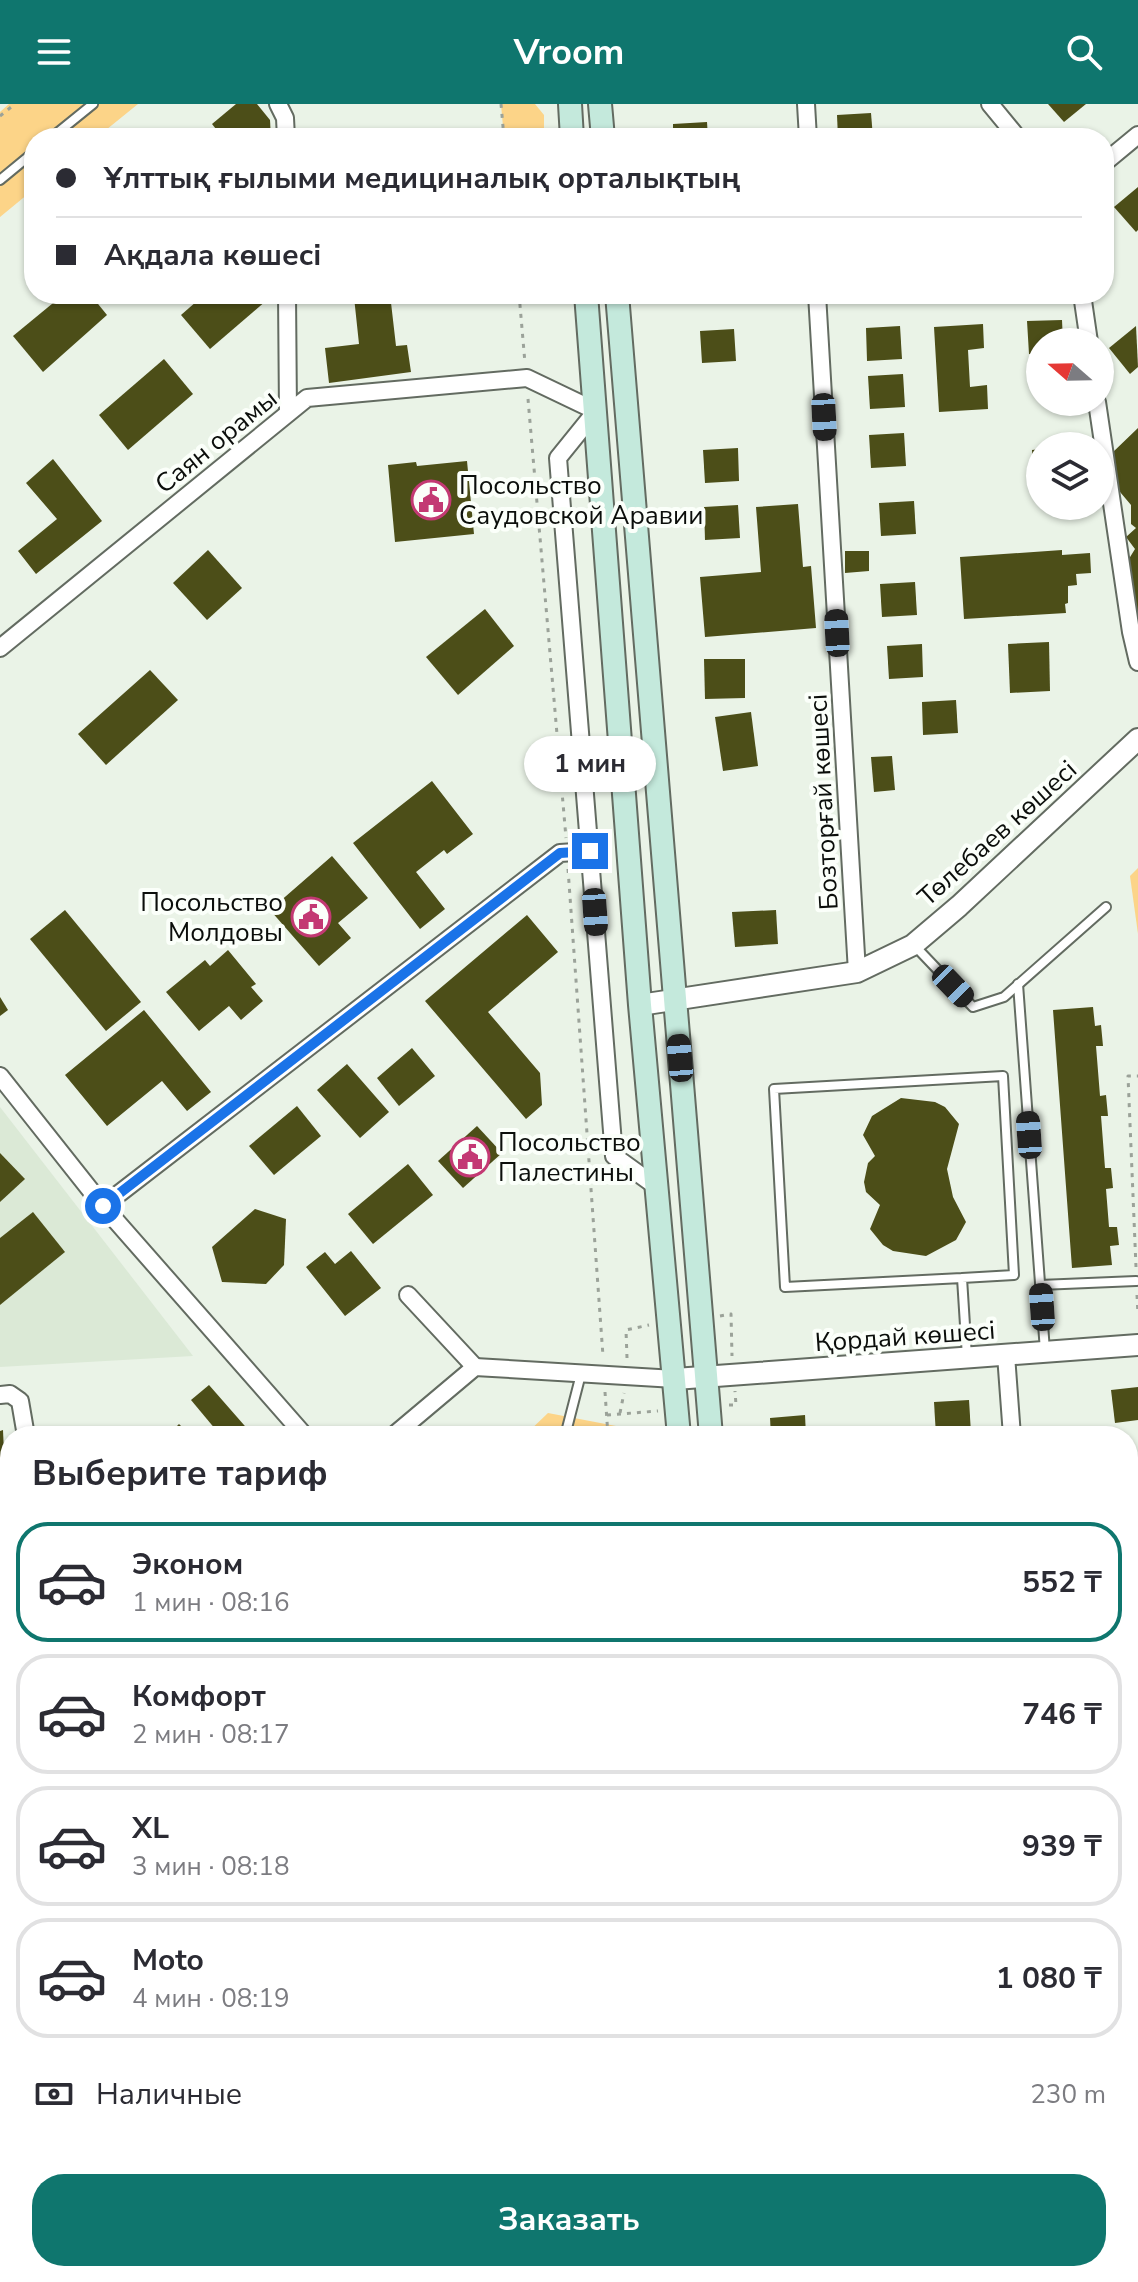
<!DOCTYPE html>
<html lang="ru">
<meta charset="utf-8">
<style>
body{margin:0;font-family:"Nunito Sans",sans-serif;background:#f2f2f3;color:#2b2b33;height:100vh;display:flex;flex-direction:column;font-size:30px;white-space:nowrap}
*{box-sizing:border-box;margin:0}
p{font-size:26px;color:#7c7c81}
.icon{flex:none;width:44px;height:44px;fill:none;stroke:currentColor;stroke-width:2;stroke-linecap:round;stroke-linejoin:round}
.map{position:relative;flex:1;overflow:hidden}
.drawer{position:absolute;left:0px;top:1322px;width:1138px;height:856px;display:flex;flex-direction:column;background:#fff;border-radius:32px 32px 0 0;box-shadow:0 2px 6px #0004}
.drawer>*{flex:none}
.guide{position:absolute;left:24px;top:24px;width:1090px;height:176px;border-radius:32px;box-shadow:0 2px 6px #0004;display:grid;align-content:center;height:176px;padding:0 32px;background:#fff}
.needle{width:52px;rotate:290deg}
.buttons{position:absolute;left:1026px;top:224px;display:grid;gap:16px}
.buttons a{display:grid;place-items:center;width:88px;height:88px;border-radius:50%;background:#fff;box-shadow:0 2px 6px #0004;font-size:40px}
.end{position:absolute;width:36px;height:36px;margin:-18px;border:10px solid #1a73e8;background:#fff;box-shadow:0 0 0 4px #fff}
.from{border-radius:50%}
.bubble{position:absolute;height:56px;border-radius:28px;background:#fff;box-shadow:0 2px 6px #0004;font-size:26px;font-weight:700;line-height:56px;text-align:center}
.car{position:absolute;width:24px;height:48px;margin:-24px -12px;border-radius:10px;box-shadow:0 0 6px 2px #0007;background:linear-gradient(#222 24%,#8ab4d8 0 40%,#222 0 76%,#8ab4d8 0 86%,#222 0)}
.guide b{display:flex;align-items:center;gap:28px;height:76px;font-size:30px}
.guide b+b{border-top:2px solid #e1e1e2}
.guide i{width:20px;height:20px;background:#2b2b33}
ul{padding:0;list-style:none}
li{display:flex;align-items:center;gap:24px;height:120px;margin:0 16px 12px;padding:0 16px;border:4px solid #e1e1e2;border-radius:32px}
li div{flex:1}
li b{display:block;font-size:30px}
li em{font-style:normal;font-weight:700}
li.on{border-color:#0f766e}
li>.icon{width:72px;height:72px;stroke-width:1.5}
h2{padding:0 32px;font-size:36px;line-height:96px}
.pay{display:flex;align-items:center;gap:20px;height:88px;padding:0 32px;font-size:30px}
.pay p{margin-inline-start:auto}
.button{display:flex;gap:16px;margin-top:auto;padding:16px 32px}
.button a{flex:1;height:92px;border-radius:32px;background:#0f766e;color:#fff;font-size:32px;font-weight:700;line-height:92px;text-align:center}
header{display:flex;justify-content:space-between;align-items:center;height:104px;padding:0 32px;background:#0f766e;color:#fff;font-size:36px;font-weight:700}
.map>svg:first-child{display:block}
</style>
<header><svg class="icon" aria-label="menu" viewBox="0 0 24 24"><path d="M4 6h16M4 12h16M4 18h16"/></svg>Vroom<svg class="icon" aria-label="search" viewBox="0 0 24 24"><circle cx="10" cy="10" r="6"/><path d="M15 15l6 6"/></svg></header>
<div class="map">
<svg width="1138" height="2178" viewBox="0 0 1138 2178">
<rect width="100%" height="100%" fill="#eaf3e7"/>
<!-- built -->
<polygon fill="#dbe9d6" points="0,1003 193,1252 0,1263"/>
<!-- green -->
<g fill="#fcd488">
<polygon points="9,0 138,0 96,34 34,34 34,85 0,113 0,8"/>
<polygon points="501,0 535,0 544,11 544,34 504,34"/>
<polygon points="1138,764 1138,830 1130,772"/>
<polygon points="548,1309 616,1322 616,1332 524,1332"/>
<polygon points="10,1695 10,1786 0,1796 0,1705"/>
<polygon points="10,1810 10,2168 672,2168 673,2178 0,2178 0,1819"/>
</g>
<!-- building -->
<g fill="#4c4e18">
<polygon points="236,0 257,0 270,16 271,34 223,34 212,20"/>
<polygon points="1048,0 1086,0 1064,18"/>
<polygon points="871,9 873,34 838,34 837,11"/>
<polygon points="707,18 708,34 673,34 673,20"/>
<polygon points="1138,83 1138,126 1136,128 1114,103"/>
<polygon points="64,190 90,190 107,211 43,268 13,232"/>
<polygon points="205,190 274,190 210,245 181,211"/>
<polygon points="390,190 396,242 407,241 411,268 329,279 325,244 359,240 354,193"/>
<polygon points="1062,216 1063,238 1040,238 1040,250 1029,250 1027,217"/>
<polygon points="983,220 984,244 968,246 970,283 987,281 988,305 939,308 934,223"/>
<polygon points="900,222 902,255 867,257 866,224"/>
<polygon points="1136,222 1138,263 1130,270 1109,244"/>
<polygon points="734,225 736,257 702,259 700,227"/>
<polygon points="164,255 193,290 128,346 99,311"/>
<polygon points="903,270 905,303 870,305 868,272"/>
<polygon points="1138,324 1138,513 1136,513 1127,458 1135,445 1126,433 1136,424 1131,420 1131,401 1115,382 1112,349"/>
<polygon points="904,329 906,362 871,364 869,331"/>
<polygon points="738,344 739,377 705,379 703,346"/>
<polygon points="1040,345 1040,378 1034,379 1032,346"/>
<polygon points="53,355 102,417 36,470 18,447 57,415 26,379"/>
<polygon points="467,357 474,430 395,438 388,361 416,358 417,362"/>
<polygon points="914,397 916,430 881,432 879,399"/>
<polygon points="798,400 803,463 811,462 816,524 705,533 700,473 761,468 756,403"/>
<polygon points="738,401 740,434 705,436 704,403"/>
<polygon points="208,446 242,484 207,516 173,479"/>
<polygon points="1062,446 1062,451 1090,449 1091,469 1076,470 1077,481 1068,482 1068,499 1065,500 1066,509 964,515 960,453"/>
<polygon points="845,447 869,447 869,467 845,469"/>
<polygon points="915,478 917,511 882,513 880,480"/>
<polygon points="485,505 514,542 458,591 426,553"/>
<polygon points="1049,538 1050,587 1010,589 1008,540"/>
<polygon points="922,540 923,573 889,575 887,542"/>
<polygon points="704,555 745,555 745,594 705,595"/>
<polygon points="150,566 178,596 106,661 78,630"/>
<polygon points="956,596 958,629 923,631 922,598"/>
<polygon points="751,608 758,662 723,667 715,613"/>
<polygon points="892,652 895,686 874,688 871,653"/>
<polygon points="432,677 473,730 447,750 444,746 416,768 445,805 420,825 353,739"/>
<polygon points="332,752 368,794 338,819 351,834 319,862 270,806"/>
<polygon points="65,806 141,898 106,927 30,835"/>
<polygon points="776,806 778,840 735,843 732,808"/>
<polygon points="527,811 558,848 488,908 540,969 542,1001 526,1015 425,897"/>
<polygon points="228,846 256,880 251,883 263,897 241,916 229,902 199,927 166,888 205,856 210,862"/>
<polygon points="0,893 8,906 0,912"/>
<polygon points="1093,903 1095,922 1101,921 1103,942 1096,942 1100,992 1106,991 1108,1012 1101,1012 1105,1064 1111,1064 1113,1084 1106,1085 1109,1123 1117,1123 1119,1141 1110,1142 1112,1161 1072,1164 1053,906"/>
<polygon points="144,906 211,988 187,1007 162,977 107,1022 65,971"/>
<polygon points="412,944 435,972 399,1002 377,974"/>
<polygon points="347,960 389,1008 360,1034 317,986"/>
<polygon points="901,994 935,998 945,1003 959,1020 947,1065 953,1093 966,1118 956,1136 926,1152 893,1147 883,1141 870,1125 880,1101 866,1088 864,1078 868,1059 875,1052 863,1031 872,1012"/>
<polygon points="297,1002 321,1032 274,1071 249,1042"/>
<polygon points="477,1022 502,1049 463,1084 438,1057"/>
<polygon points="0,1049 25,1075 0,1098"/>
<polygon points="408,1060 433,1091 373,1140 348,1110"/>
<polygon points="255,1105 286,1115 284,1161 266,1180 222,1178 212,1143"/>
<polygon points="33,1108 65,1148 0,1201 0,1134"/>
<polygon points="351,1147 381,1184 345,1212 306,1163 325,1148 335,1160"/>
<polygon points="209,1281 251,1329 247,1332 221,1332 191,1296"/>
<polygon points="1138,1283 1138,1316 1115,1319 1111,1286"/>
<polygon points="969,1296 971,1329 936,1332 934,1298"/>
<polygon points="805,1311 806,1332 771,1332 770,1314"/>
<polygon points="179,1320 191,1332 167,1332"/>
<polygon points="3,1326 5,1372 0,1372 0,1327"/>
<polygon points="1138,1444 1138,1477 1128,1478 1128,1445"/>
<polygon points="1138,1564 1138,1597 1128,1598 1128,1565"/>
<polygon points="1135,1614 1138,1647 1128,1648 1128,1615"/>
<polygon points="1138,1806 1138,1841 1128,1841 1128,1807"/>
<polygon points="1138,1918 1138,1944 1132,1944 1133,1964 1138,1963 1138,1989 1128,1990 1128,1919"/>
<polygon points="1132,2085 1135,2118 1128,2119 1128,2086"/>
<polygon points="1018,2172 1019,2178 984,2178 984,2174"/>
</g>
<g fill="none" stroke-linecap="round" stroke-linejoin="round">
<!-- service casing -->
<g stroke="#636b61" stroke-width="12">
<g id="service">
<polyline points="51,34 93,0"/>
<polyline points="0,76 34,48"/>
<polyline points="914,841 973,903 1004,893 1106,803"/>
<polyline points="1018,880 1045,1247"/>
<polyline points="962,1174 785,1183 774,985 1003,972 1014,1171 962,1174 967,1253"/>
<polyline points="1040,1181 1136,1177"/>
<polyline points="565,1332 581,1270"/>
</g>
</g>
<!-- minor casing -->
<g stroke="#636b61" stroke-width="20">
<g id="minor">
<polyline points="278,0 285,14 286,34"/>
<polyline points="806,0 808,34"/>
<polyline points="990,0 1018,34"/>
<polyline points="1104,59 1138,31"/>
<polyline points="287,190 288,309"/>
<polyline points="817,190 857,868"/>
<polyline points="1082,190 1089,238"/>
<polyline points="1097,298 1131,528 1138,558"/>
<polyline points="0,544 307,294 527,274 596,307 558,354 614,1052 657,1083"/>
<polyline points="0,972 103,1102 305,1332"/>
<polyline points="103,1102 560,749 590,747"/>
<polyline points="408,1191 475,1263"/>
<polyline points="1006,1251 1012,1332"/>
<polyline points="0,1291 10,1290 20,1297 26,1332"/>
<polyline points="393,1332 475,1263 675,1275"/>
<polyline points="1128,1518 1138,1518"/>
<polyline points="0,1594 10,1585"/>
<polyline points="0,1629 10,1639"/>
<polyline points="0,1695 10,1685"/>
<polyline points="1128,1774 1138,1773"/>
<polyline points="1128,2041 1138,2041"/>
<polyline points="1057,2168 1058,2178"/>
</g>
</g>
<!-- tertiary casing -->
<g stroke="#636b61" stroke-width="24">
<g id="tertiary">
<polyline points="640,901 857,868 913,841 959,802 1138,635"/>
<polyline points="675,1275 1138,1241"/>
</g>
</g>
<!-- secondary casing -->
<g stroke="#636b61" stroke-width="26">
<g id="secondary">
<polyline points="570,0 572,34"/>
<polyline points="600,0 603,34"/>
<polyline points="586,190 640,901 679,1332"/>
<polyline points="617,190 711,1332"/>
<polyline points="738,2168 739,2178"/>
<polyline points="771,2168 771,2178"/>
</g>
</g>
<!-- path -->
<g stroke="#9ba299" stroke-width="3" stroke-dasharray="4 6" stroke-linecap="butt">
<polyline points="501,0 504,34"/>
<polyline points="0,12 15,0"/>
<polyline points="519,190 525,259"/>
<polyline points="528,295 566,734"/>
<polyline points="568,765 603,1252"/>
<polyline points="1136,1163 1128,972 1138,972"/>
<polyline points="1137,1191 1138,1211"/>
<polyline points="720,1212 731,1210 732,1252"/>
<polyline points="627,1254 626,1226 649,1221"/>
<polyline points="605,1288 608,1332"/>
<polyline points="729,1301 736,1301 735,1287"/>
<polyline points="620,1309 624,1289"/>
<polyline points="607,1311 658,1307"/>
<polyline points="0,1863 10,1854"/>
<polyline points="0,2108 10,2119"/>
<polyline points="55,2168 64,2178"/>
<polyline points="146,2168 180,2175 184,2178"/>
<polyline points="292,2168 300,2176"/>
<polyline points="436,2168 437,2178"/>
<polyline points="669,2168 670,2178"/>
<polyline points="81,2178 93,2172 123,2168"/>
<polyline points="224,2178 235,2168"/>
<polyline points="299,2178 309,2168"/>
</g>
<!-- service -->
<use href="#service" stroke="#fff" stroke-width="8"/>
<!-- minor -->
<use href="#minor" stroke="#fff" stroke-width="16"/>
<!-- tertiary -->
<use href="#tertiary" stroke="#fff" stroke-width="20"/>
<!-- secondary -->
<use href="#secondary" stroke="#c4e9dc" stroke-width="22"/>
</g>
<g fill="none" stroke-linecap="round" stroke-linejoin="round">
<!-- route -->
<polyline stroke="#1a73e8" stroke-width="10" points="103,1102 560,749 590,747"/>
</g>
<!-- icons -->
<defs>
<g id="civic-ring" transform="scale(2)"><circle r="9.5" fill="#fbfffa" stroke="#c33973" stroke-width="1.5"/><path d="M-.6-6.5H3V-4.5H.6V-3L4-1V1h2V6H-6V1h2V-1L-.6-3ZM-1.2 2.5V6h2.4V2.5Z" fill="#c33973"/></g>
</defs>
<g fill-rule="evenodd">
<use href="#civic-ring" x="431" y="396"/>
<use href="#civic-ring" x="311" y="813"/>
<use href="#civic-ring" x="470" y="1053"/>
</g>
<g text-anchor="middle" stroke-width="8" stroke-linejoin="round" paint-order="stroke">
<!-- street labels -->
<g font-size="26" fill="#0b0e0b" stroke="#fbfffa">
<text transform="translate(216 337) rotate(-39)" y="9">Саян орамы</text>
<text transform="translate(823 698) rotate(-93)" y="9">Бозторғай көшесі</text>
<text transform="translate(997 729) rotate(-42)" y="9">Төлебаев көшесі</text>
<text transform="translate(905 1232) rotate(-4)" y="9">Қордай көшесі</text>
</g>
<!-- poi labels -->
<g font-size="26" fill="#0b0e0b" stroke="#fbfffa" text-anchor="start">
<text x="459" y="390">Посольство<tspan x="459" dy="30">Саудовской Аравии</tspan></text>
<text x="283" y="807" text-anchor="end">Посольство<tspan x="283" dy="30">Молдовы</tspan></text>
<text x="498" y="1047">Посольство<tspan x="498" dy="30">Палестины</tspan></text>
</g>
</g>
</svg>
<div class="buttons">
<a><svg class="needle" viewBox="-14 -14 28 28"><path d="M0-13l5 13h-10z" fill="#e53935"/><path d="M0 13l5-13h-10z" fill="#7c7c81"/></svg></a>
<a><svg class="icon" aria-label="layers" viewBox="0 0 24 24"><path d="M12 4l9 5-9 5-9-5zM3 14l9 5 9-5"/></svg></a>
</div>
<i class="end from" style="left:103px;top:1102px"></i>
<i class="end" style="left:590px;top:747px"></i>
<div class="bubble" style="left:524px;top:632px;width:132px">1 мин</div>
<i class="car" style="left:824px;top:313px;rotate:177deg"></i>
<i class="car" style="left:837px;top:529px;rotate:357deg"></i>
<i class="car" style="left:595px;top:808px;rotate:176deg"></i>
<i class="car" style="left:953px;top:882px;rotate:136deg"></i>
<i class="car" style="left:680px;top:954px;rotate:355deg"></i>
<i class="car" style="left:1029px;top:1031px;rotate:356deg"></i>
<i class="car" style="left:1042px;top:1203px;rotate:356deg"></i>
<div class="guide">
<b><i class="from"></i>Ұлттық ғылыми медициналық орталықтың</b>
<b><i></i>Ақдала көшесі</b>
</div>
<section class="drawer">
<h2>Выберите тариф</h2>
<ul>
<li class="on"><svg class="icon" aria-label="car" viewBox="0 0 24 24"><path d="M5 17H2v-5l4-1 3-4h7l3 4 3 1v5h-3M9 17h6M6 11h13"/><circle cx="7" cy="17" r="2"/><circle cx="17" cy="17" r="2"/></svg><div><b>Эконом</b><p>1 мин · 08:16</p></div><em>552 ₸</em></li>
<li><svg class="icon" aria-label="car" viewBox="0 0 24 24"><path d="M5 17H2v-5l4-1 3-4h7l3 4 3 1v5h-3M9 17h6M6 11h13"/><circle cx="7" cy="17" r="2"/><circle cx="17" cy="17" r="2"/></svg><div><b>Комфорт</b><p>2 мин · 08:17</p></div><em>746 ₸</em></li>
<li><svg class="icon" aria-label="car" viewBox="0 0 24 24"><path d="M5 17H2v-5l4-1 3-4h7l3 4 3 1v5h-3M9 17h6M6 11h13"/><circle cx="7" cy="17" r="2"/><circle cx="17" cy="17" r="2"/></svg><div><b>XL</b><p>3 мин · 08:18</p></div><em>939 ₸</em></li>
<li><svg class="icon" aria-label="car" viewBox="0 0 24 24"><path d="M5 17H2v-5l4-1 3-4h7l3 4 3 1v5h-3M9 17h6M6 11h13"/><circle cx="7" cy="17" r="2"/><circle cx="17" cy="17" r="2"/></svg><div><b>Moto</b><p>4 мин · 08:19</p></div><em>1 080 ₸</em></li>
</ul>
<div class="pay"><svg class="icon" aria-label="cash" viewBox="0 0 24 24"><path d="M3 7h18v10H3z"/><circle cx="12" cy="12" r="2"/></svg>Наличные<p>230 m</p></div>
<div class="button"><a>Заказать</a></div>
</section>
</div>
